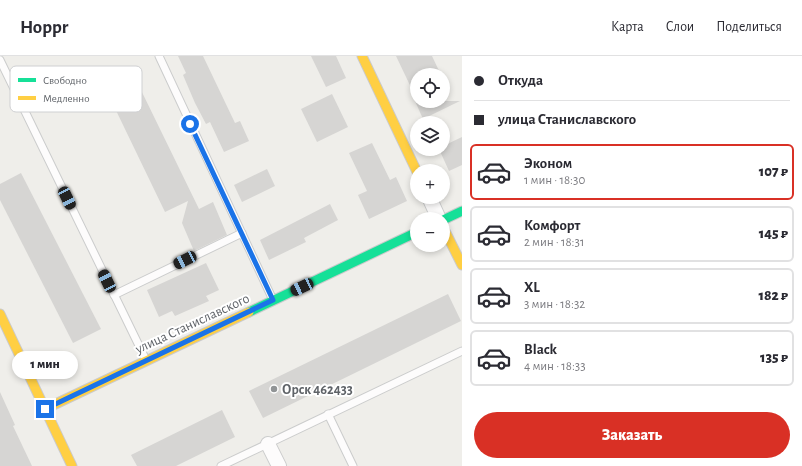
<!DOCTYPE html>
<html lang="ru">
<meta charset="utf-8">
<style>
body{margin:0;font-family:"Alegreya Sans",sans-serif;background:#f7f7f7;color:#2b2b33;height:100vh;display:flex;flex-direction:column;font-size:15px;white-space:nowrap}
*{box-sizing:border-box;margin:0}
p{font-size:13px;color:#7c7c81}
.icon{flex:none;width:22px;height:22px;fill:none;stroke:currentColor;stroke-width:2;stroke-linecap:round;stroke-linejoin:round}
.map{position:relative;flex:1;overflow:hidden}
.details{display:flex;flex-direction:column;background:#fff;width:340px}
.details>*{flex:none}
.top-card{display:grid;align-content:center;height:88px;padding:0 12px;background:#fff}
.fabs{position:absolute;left:410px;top:12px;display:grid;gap:8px}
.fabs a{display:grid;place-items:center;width:40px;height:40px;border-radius:50%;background:#fff;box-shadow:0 2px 6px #0003;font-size:20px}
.end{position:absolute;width:18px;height:18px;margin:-9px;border:5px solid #1a73e8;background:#fff;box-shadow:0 0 0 2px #fff}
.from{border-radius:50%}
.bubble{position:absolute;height:28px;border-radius:14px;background:#fff;box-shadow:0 2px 6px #0003;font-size:13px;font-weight:800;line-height:28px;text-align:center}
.car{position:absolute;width:12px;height:24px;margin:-12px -6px;border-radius:5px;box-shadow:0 0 3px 1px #0007;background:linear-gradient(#222 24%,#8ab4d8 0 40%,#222 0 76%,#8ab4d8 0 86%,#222 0)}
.top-card b{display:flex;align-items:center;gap:14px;height:38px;font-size:15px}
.top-card b+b{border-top:1px solid #e1e1e2}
.top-card i{width:10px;height:10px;background:#2b2b33}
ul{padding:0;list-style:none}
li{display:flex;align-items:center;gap:12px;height:56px;margin:0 8px 6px;padding:0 4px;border:2px solid #e1e1e2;border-radius:6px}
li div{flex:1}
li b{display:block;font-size:15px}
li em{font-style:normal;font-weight:800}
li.selected{border-color:#d93025}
li>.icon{width:36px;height:36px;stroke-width:1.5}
.action{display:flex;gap:8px;margin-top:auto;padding:8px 12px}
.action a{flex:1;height:46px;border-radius:24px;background:#d93025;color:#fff;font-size:16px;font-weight:800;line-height:46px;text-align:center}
header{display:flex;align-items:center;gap:24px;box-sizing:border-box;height:56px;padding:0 20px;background:#fff;border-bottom:1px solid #e1e1e2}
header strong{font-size:19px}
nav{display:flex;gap:22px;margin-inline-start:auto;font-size:14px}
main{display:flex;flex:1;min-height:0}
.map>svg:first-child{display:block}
</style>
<header>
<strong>Hoppr</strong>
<nav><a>Карта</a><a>Слои</a><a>Поделиться</a></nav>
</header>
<main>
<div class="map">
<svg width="462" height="410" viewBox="0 0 462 410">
<rect width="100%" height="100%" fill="#efeeea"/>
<!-- building -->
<g fill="#d6d5d3">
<polygon points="178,0 203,0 235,67 240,65 249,85 224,96 210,66 206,68 195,47 183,19 186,17"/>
<polygon points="311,0 336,0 346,22 326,31"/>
<polygon points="396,0 432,0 441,19 417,19 417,44"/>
<polygon points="138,28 199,153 213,146 227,179 194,195 182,167 188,145 165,156 110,42"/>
<polygon points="332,38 348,71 317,86 301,53"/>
<polygon points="415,45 460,45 423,63"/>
<polygon points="462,81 462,109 449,115 439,93 443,93 443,90"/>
<polygon points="372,87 390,124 396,121 407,145 369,163 358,139 367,135 349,97"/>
<polygon points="267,113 275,130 242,146 234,129"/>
<polygon points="21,117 101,273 73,287 0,144 0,128"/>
<polygon points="330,148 338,164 304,182 306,186 269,204 260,184"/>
<polygon points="206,207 219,234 206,240 209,245 175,260 172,255 159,261 147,234"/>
<polygon points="448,238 461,265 263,362 249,335"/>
<polygon points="0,336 15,369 13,370 32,410 0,410"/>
<polygon points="222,354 235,381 176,410 137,410 131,399"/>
</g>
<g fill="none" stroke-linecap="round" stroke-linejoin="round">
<!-- lane casing -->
<g stroke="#cbcccc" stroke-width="9">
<g id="lane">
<polyline points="159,0 273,244"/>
<polyline points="0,4 146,304"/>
<polyline points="114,239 242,177"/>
<polyline points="328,358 353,410"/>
<polyline points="221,410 462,295"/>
</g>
</g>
<!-- street casing -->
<g stroke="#cbcccc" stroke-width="16">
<g id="street">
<polyline points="429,141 439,163"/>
<polyline points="268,388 279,410"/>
</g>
</g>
<!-- fast casing -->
<g stroke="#cacacb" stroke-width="11">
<g id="fast">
<polyline points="443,164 462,155"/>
<polyline points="249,256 417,176"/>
</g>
</g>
<!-- slow casing -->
<g stroke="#cacacb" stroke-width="11">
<g id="slow">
<polyline points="362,0 417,116"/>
<polyline points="443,171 462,209"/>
<polyline points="0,258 72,410"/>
<polyline points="45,353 249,256"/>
</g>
</g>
<!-- lane -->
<use href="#lane" stroke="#fdfcfc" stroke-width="7"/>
<!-- street -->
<use href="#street" stroke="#fdfcfc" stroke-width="14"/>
<!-- fast -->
<use href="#fast" stroke="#16e098" stroke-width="9"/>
<!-- slow -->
<use href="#slow" stroke="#ffcf43" stroke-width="9"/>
</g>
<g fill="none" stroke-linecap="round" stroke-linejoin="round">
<!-- route -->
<polyline stroke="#1a73e8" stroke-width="5" points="45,353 273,244 190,68"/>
</g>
<!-- markers -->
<circle fill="#919496" stroke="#fff" stroke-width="1.5" cx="274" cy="333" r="4"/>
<g text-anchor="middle" stroke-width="4" stroke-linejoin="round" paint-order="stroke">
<!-- street labels -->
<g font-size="14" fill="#5f6368" stroke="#fff">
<text transform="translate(192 267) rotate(-25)" y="5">улица Станиславского</text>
</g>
<!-- poi labels -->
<g font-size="14" font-weight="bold" fill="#5f6368" stroke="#fff" text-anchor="start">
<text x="282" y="338">Орск 462433</text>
</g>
</g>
<!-- legend -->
<rect x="10" y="10" width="132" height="46" rx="6" fill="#fff" stroke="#cfd0d2" stroke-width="1"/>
<rect x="18" y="22" width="18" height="4" fill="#16e098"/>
<rect x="18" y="40" width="18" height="4" fill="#ffcf43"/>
<g font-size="11" fill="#5f6368">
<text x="43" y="28">Свободно</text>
<text x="43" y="46">Медленно</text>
</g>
</svg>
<div class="fabs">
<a><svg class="icon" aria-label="locate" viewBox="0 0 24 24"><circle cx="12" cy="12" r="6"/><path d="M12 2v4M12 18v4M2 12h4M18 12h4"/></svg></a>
<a><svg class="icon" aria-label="layers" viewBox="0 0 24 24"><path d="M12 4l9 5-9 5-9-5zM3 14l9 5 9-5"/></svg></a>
<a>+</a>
<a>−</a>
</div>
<i class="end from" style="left:190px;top:68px"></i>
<i class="end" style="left:45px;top:353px"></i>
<div class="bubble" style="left:12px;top:295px;width:66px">1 мин</div>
<i class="car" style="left:67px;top:142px;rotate:154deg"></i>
<i class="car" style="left:185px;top:204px;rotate:244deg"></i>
<i class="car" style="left:107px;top:225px;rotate:334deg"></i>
<i class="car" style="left:302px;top:231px;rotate:245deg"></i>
</div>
<section class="details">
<div class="top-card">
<b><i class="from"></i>Откуда</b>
<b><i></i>улица Станиславского</b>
</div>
<ul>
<li class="selected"><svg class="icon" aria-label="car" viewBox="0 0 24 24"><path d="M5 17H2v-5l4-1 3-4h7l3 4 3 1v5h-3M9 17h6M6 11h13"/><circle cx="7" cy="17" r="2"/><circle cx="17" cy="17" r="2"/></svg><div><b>Эконом</b><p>1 мин · 18:30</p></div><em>107 ₽</em></li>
<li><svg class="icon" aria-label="car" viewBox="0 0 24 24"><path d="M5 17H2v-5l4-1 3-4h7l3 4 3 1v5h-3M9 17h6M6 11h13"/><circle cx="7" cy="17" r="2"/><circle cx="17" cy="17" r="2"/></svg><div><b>Комфорт</b><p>2 мин · 18:31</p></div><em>145 ₽</em></li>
<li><svg class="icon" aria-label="car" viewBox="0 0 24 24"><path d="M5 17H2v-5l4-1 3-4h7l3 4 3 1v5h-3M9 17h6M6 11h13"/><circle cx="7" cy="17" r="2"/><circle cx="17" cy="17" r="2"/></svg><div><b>XL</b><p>3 мин · 18:32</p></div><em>182 ₽</em></li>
<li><svg class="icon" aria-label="car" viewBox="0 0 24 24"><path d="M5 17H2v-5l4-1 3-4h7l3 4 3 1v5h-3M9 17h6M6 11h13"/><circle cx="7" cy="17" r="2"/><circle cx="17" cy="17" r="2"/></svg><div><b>Black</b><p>4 мин · 18:33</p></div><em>135 ₽</em></li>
</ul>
<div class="action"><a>Заказать</a></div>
</section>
</main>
